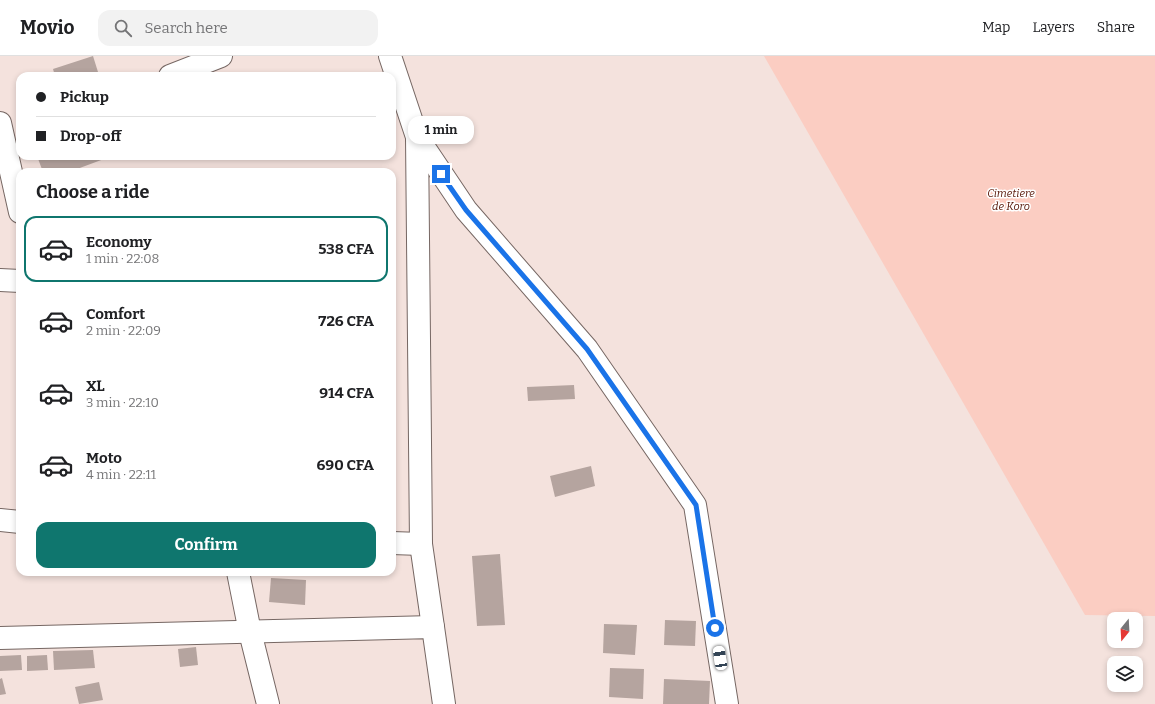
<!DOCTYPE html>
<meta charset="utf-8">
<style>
body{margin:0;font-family:Bitter,serif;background:#f2f2f2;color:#202124;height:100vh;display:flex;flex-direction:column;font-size:15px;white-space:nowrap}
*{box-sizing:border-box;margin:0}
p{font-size:13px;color:#757577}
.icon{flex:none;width:22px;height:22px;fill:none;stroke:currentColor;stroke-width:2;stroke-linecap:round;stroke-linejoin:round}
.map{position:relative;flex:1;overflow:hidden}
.panel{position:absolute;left:16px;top:112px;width:380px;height:408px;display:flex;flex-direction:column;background:#fff;border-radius:12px;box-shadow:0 2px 6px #0003}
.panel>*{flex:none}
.top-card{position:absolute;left:16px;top:16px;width:380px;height:88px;border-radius:12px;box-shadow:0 2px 6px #0003;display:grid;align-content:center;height:88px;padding:0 20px;background:#fff}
.needle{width:26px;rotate:198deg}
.controls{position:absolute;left:1107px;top:556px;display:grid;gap:8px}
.controls a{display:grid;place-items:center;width:36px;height:36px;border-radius:8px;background:#fff;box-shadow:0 2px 6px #0003;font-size:20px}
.end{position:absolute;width:18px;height:18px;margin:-9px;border:5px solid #1a73e8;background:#fff;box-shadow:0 0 0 2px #fff}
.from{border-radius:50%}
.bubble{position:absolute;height:28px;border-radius:12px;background:#fff;box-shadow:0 2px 6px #0003;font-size:13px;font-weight:700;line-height:28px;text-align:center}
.car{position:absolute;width:12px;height:24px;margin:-12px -6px;border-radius:5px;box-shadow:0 0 3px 1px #0007;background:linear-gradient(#fff 24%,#345 0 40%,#fff 0 76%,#345 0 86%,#fff 0)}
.top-card b{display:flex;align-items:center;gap:14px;height:38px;font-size:15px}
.top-card b+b{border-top:1px solid #e0e0e0}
.top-card i{width:10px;height:10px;background:#202124}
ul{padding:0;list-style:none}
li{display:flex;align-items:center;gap:12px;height:66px;margin:0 8px 6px;padding:0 12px;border:2px solid transparent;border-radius:12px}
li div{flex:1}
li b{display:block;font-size:15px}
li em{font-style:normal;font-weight:700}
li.active{border-color:#0f766e}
li>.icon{width:36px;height:36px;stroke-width:1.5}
h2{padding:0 20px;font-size:18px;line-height:48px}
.cta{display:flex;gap:8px;margin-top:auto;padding:8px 20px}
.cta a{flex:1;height:46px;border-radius:12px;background:#0f766e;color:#fff;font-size:16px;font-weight:700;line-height:46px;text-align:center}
header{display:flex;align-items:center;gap:24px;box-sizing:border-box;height:56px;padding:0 20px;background:#fff;border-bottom:1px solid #e0e0e0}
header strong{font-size:19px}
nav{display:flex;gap:22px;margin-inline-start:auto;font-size:14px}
.search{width:280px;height:36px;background:#f2f2f2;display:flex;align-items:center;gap:10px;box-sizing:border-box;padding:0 14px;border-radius:12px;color:#757577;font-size:15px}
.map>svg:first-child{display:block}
</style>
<header>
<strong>Movio</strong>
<div class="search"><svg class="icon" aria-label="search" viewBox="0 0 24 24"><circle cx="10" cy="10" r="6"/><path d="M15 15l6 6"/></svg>Search here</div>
<nav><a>Map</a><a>Layers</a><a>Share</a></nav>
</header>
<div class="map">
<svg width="1155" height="648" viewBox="0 0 1155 648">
<rect width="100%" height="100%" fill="#f4e2dd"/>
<!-- green -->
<polygon fill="#fbcdc2" points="764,0 1155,0 1155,560 1085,559"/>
<!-- building -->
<g fill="#b5a49f">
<polygon points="93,0 98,16 87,20 55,20 53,13"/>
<polygon points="37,100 112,100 69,116 43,116"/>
<polygon points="392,165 394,165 393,204 392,204"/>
<polygon points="574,329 575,343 528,345 527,331"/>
<polygon points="591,410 595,430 555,441 550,420"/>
<polygon points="500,498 505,569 477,570 472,500"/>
<polygon points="271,522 306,524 305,549 269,546"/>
<polygon points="665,564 696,565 695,590 664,589"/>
<polygon points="604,568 637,569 635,599 603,597"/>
<polygon points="196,591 198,609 180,611 178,593"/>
<polygon points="93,594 95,612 54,614 53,595"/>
<polygon points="21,599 22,614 0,615 0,600"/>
<polygon points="47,599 48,614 27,615 27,600"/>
<polygon points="610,612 644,613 643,643 609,641"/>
<polygon points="2,622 6,638 0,639 0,623"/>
<polygon points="664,623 710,625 709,648 663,648"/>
<polygon points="99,626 103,644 79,648 75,631"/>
</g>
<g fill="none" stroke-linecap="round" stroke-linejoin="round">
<!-- street casing -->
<g stroke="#766763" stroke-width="24">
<g id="street">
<polyline points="390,0 417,81 466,154 587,293 695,449 727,648"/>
<polyline points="170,20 221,0"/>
<polyline points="0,67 20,156"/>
<polyline points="417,81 421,488 433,571"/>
<polyline points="0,224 20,225"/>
<polyline points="0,464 20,466"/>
<polyline points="392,487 421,488"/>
<polyline points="238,516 250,576 268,648"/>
<polyline points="0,582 433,571 444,648"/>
</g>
</g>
<!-- street -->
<use href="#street" stroke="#fff" stroke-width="22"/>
</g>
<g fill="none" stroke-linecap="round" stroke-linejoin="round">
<!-- route -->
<polyline stroke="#1a73e8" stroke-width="5" points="441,118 466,154 587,293 696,449 715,572"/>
</g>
<g text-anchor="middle" stroke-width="3" stroke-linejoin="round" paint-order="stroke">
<!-- park labels -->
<g font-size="11" font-style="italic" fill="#571607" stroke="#fff">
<text x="1011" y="141">Cimetiere<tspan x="1011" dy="13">de Koro</tspan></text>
</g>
</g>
</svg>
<div class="controls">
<a><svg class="needle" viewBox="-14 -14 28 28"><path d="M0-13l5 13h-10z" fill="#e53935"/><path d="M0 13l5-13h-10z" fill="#757577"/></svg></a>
<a><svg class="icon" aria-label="layers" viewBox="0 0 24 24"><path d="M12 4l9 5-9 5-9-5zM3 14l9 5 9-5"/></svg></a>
</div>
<i class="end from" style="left:715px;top:572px"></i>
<i class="end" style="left:441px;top:118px"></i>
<div class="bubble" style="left:408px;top:60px;width:66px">1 min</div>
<i class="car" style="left:720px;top:602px;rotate:351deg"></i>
<div class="top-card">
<b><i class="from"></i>Pickup</b>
<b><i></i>Drop-off</b>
</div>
<section class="panel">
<h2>Choose a ride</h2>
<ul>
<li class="active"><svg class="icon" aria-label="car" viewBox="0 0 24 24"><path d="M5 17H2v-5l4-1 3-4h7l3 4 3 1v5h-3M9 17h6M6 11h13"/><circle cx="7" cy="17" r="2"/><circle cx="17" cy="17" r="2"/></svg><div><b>Economy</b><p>1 min · 22:08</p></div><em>538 CFA</em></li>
<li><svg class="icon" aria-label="car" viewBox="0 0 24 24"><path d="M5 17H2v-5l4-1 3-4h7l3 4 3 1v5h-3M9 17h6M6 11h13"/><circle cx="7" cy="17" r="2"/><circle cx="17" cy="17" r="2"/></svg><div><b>Comfort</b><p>2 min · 22:09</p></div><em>726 CFA</em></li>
<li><svg class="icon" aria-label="car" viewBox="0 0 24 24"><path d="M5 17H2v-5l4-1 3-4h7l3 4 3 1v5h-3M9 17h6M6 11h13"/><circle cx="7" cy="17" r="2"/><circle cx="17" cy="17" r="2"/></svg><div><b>XL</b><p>3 min · 22:10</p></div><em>914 CFA</em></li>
<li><svg class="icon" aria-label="car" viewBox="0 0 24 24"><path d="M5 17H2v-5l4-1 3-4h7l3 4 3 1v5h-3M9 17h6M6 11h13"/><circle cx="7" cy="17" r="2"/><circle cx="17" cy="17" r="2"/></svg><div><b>Moto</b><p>4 min · 22:11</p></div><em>690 CFA</em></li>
</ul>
<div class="cta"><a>Confirm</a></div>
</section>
</div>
